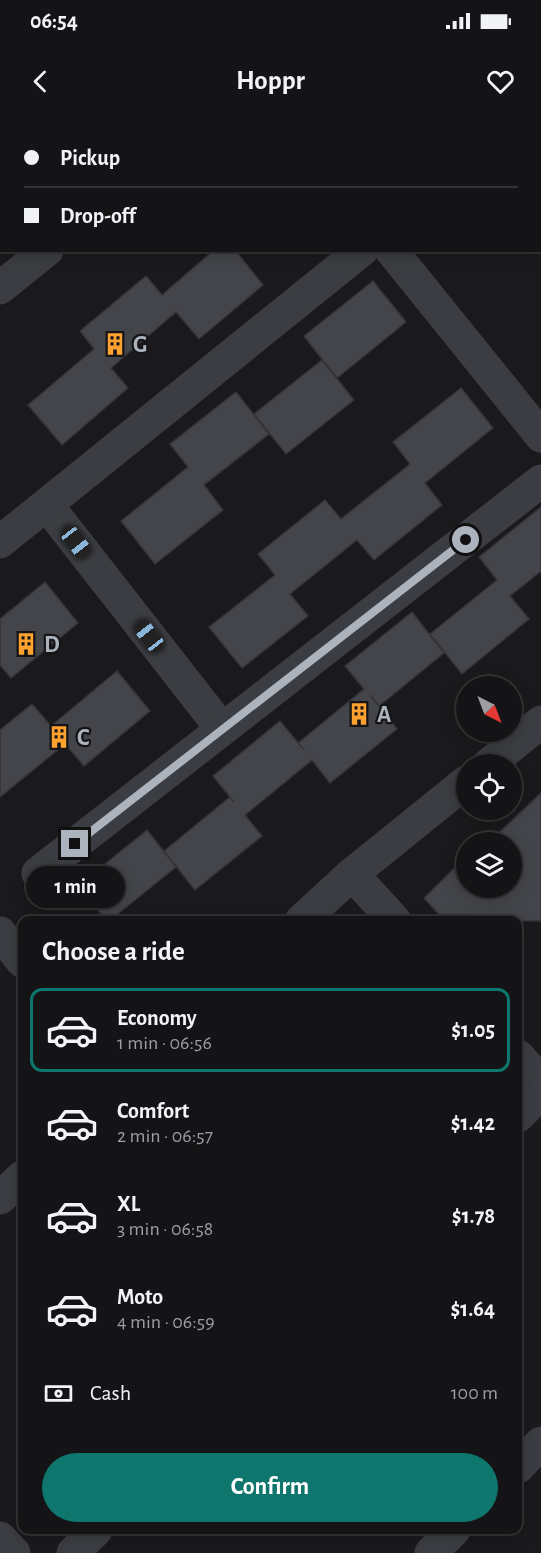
<!DOCTYPE html>
<meta charset="utf-8">
<style>
body{margin:0;font-family:"Alegreya Sans",sans-serif;background:#1d1d1f;color:#f1f3f6;height:100vh;display:flex;flex-direction:column;font-size:22px;white-space:nowrap}
*{box-sizing:border-box;margin:0}
p{font-size:20px;color:#9d9ea1}
.icon{flex:none;width:33px;height:33px;fill:none;stroke:currentColor;stroke-width:2;stroke-linecap:round;stroke-linejoin:round}
.map{position:relative;flex:1;overflow:hidden}
.panel{position:absolute;left:18px;top:796px;width:504px;height:618px;display:flex;flex-direction:column;background:#141416;border-radius:12px;box-shadow:0 3px 15px #0003,0 0 0 2px #333335}
.panel>*{flex:none}
.top-card{position:absolute;left:0px;top:0px;width:542px;height:132px;box-shadow:0 3px 15px #0003,0 0 0 2px #333335;display:grid;align-content:center;height:132px;padding:0 24px;background:#141416}
.needle{width:39px;rotate:138deg}
.buttons{position:absolute;left:456px;top:556px;display:grid;gap:12px}
.buttons a{display:grid;place-items:center;width:66px;height:66px;border-radius:50%;background:#141416;box-shadow:0 3px 15px #0003,0 0 0 2px #333335;font-size:30px}
.end{position:absolute;width:27px;height:27px;margin:-14px;border:8px solid #acb3bd;background:#111;box-shadow:0 0 0 3px #111}
.from{border-radius:50%}
.bubble{position:absolute;height:42px;border-radius:21px;background:#141416;box-shadow:0 3px 15px #0003,0 0 0 2px #333335;font-size:20px;font-weight:700;line-height:42px;text-align:center}
.car{position:absolute;width:18px;height:36px;margin:-18px -9px;border-radius:8px;box-shadow:0 0 4px 2px #0007;background:linear-gradient(#222 24%,#8ab4d8 0 40%,#222 0 76%,#8ab4d8 0 86%,#222 0)}
.top-card b{display:flex;align-items:center;gap:21px;height:57px;font-size:22px}
.top-card b+b{border-top:2px solid #333335}
.top-card i{width:15px;height:15px;background:#f1f3f6}
ul{padding:0;list-style:none}
li{display:flex;align-items:center;gap:18px;height:84px;margin:0 12px 9px;padding:0 12px;border:3px solid transparent;border-radius:12px}
li div{flex:1}
li b{display:block;font-size:22px}
li em{font-style:normal;font-weight:700}
li.active{border-color:#0f766e}
li>.icon{width:54px;height:54px;stroke-width:1.5}
h2{padding:0 24px;font-size:27px;line-height:72px}
.pay{display:flex;align-items:center;gap:15px;height:66px;padding:0 24px;font-size:22px}
.pay p{margin-inline-start:auto}
.cta{display:flex;gap:12px;margin-top:auto;padding:12px 24px}
.cta a{flex:1;height:69px;border-radius:36px;background:#0f766e;color:#fff;font-size:24px;font-weight:700;line-height:69px;text-align:center}
.status{display:flex;justify-content:space-between;align-items:center;height:42px;padding:0 30px;background:#141416;direction:ltr}
.status svg{height:16px;fill:currentColor}
header{display:flex;justify-content:space-between;align-items:center;height:78px;padding:0 24px;background:#141416;font-size:27px;font-weight:700}
.map>svg:first-child{display:block}
</style>
<div class="status"><b>06:54</b><svg viewBox="0 0 49 12"><path d="M0 12V9h3v3zM5 12V6h3v6zM10 12V3h3v9zM15 12V0h3v12zM26 1h20v11H26zM47 4h2v5h-2z"/></svg></div>
<header><svg class="icon" aria-label="back" viewBox="0 0 24 24"><path d="M15 5l-7 7 7 7"/></svg>Hoppr<svg class="icon" aria-label="heart" viewBox="0 0 24 24"><path d="M12 20l-8-8c-3-5 5-10 8-4 3-6 11-1 8 4z"/></svg></header>
<div class="map">
<svg width="541" height="1433" viewBox="0 0 541 1433">
<rect width="100%" height="100%" fill="#1a1a1d"/>
<!-- building -->
<g fill="#44454a" stroke="#343439" stroke-width="1.5">
<polygon points="214,130 235,130 263,165 199,219 176,192 111,248 128,268 62,325 28,285 94,229 80,211 146,156 162,175"/>
<polygon points="373,161 406,202 337,258 304,216"/>
<polygon points="322,240 354,280 286,334 254,294"/>
<polygon points="461,268 493,308 425,363 442,385 374,440 357,420 290,474 308,496 242,548 209,507 275,455 258,434 325,380 341,399 410,344 393,322"/>
<polygon points="236,272 269,314 204,365 223,390 155,444 121,401 188,347 170,324"/>
<polygon points="541,387 541,451 510,476 529,499 462,554 430,514 497,460 479,437"/>
<polygon points="45,462 78,503 11,558 0,545 0,499"/>
<polygon points="412,492 444,533 379,586 370,575 397,609 330,663 312,640 245,695 262,716 195,770 164,731 230,677 234,682 213,656 280,601 304,630 298,623 364,569 345,546"/>
<polygon points="117,551 150,591 84,646 65,624 0,677 0,610 32,584 51,606"/>
<polygon points="541,673 541,801 445,801 424,778 466,737 466,768 512,768 512,723 488,723"/>
<polygon points="147,710 176,747 109,801 107,801 78,766"/>
</g>
<g fill="none" stroke-linecap="round" stroke-linejoin="round">
<!-- minor -->
<g stroke="#3b3d42" stroke-width="33">
<polyline points="152,0 154,2"/>
<polyline points="125,2 126,0"/>
<polyline points="209,2 211,0"/>
<polyline points="0,102 2,100"/>
<polyline points="391,130 541,316"/>
<polyline points="0,168 47,130"/>
<polyline points="47,385 222,609"/>
<polyline points="0,422 362,130"/>
<polyline points="488,645 541,602"/>
<polyline points="38,753 541,361"/>
<polyline points="352,754 395,801"/>
<polyline points="301,801 352,754 466,662"/>
<polyline points="0,813 22,841"/>
<polyline points="518,936 541,962"/>
<polyline points="518,996 541,973"/>
<polyline points="0,1078 22,1057"/>
<polyline points="518,1347 541,1323"/>
<polyline points="0,1418 14,1433"/>
<polyline points="73,1433 96,1410"/>
<polyline points="431,1433 454,1410"/>
</g>
</g>
<g fill="none" stroke-linecap="round" stroke-linejoin="round">
<!-- route -->
<polyline stroke="#acb3bd" stroke-width="8" points="75,724 466,420"/>
</g>
<!-- icons -->
<defs>
<g id="building-bare" transform="scale(1.8)"><path d="M-4-6H4V6H1V3H-1V6H-4ZM-2.5-4.3h1.7v1.8h-1.7ZM.8-4.3h1.7v1.8H.8ZM-2.5-1h1.7V.8h-1.7ZM.8-1h1.7V.8H.8Z" fill="#ffa230" stroke="#151518" stroke-width="2.5" paint-order="stroke"/></g>
</defs>
<g fill-rule="evenodd">
<use href="#building-bare" x="115" y="224"/>
<use href="#building-bare" x="26" y="524"/>
<use href="#building-bare" x="359" y="594"/>
<use href="#building-bare" x="59" y="617"/>
</g>
<g text-anchor="middle" stroke-width="4.5" stroke-linejoin="round" paint-order="stroke">
<!-- poi labels -->
<g font-size="24" font-weight="bold" fill="#acb3bd" stroke="#151518" text-anchor="start">
<text x="133" y="232">G</text>
<text x="44" y="532">D</text>
<text x="377" y="602">A</text>
<text x="77" y="625">C</text>
</g>
</g>
</svg>
<div class="buttons">
<a><svg class="needle" viewBox="-14 -14 28 28"><path d="M0-13l5 13h-10z" fill="#e53935"/><path d="M0 13l5-13h-10z" fill="#9d9ea1"/></svg></a>
<a><svg class="icon" aria-label="locate" viewBox="0 0 24 24"><circle cx="12" cy="12" r="6"/><path d="M12 2v4M12 18v4M2 12h4M18 12h4"/></svg></a>
<a><svg class="icon" aria-label="layers" viewBox="0 0 24 24"><path d="M12 4l9 5-9 5-9-5zM3 14l9 5 9-5"/></svg></a>
</div>
<i class="end from" style="left:466px;top:420px"></i>
<i class="end" style="left:75px;top:724px"></i>
<div class="bubble" style="left:26px;top:746px;width:99px">1 min</div>
<i class="car" style="left:76px;top:422px;rotate:142deg"></i>
<i class="car" style="left:149px;top:516px;rotate:322deg"></i>
<div class="top-card">
<b><i class="from"></i>Pickup</b>
<b><i></i>Drop-off</b>
</div>
<section class="panel">
<h2>Choose a ride</h2>
<ul>
<li class="active"><svg class="icon" aria-label="car" viewBox="0 0 24 24"><path d="M5 17H2v-5l4-1 3-4h7l3 4 3 1v5h-3M9 17h6M6 11h13"/><circle cx="7" cy="17" r="2"/><circle cx="17" cy="17" r="2"/></svg><div><b>Economy</b><p>1 min · 06:56</p></div><em>$1.05</em></li>
<li><svg class="icon" aria-label="car" viewBox="0 0 24 24"><path d="M5 17H2v-5l4-1 3-4h7l3 4 3 1v5h-3M9 17h6M6 11h13"/><circle cx="7" cy="17" r="2"/><circle cx="17" cy="17" r="2"/></svg><div><b>Comfort</b><p>2 min · 06:57</p></div><em>$1.42</em></li>
<li><svg class="icon" aria-label="car" viewBox="0 0 24 24"><path d="M5 17H2v-5l4-1 3-4h7l3 4 3 1v5h-3M9 17h6M6 11h13"/><circle cx="7" cy="17" r="2"/><circle cx="17" cy="17" r="2"/></svg><div><b>XL</b><p>3 min · 06:58</p></div><em>$1.78</em></li>
<li><svg class="icon" aria-label="car" viewBox="0 0 24 24"><path d="M5 17H2v-5l4-1 3-4h7l3 4 3 1v5h-3M9 17h6M6 11h13"/><circle cx="7" cy="17" r="2"/><circle cx="17" cy="17" r="2"/></svg><div><b>Moto</b><p>4 min · 06:59</p></div><em>$1.64</em></li>
</ul>
<div class="pay"><svg class="icon" aria-label="cash" viewBox="0 0 24 24"><path d="M3 7h18v10H3z"/><circle cx="12" cy="12" r="2"/></svg>Cash<p>100 m</p></div>
<div class="cta"><a>Confirm</a></div>
</section>
</div>
